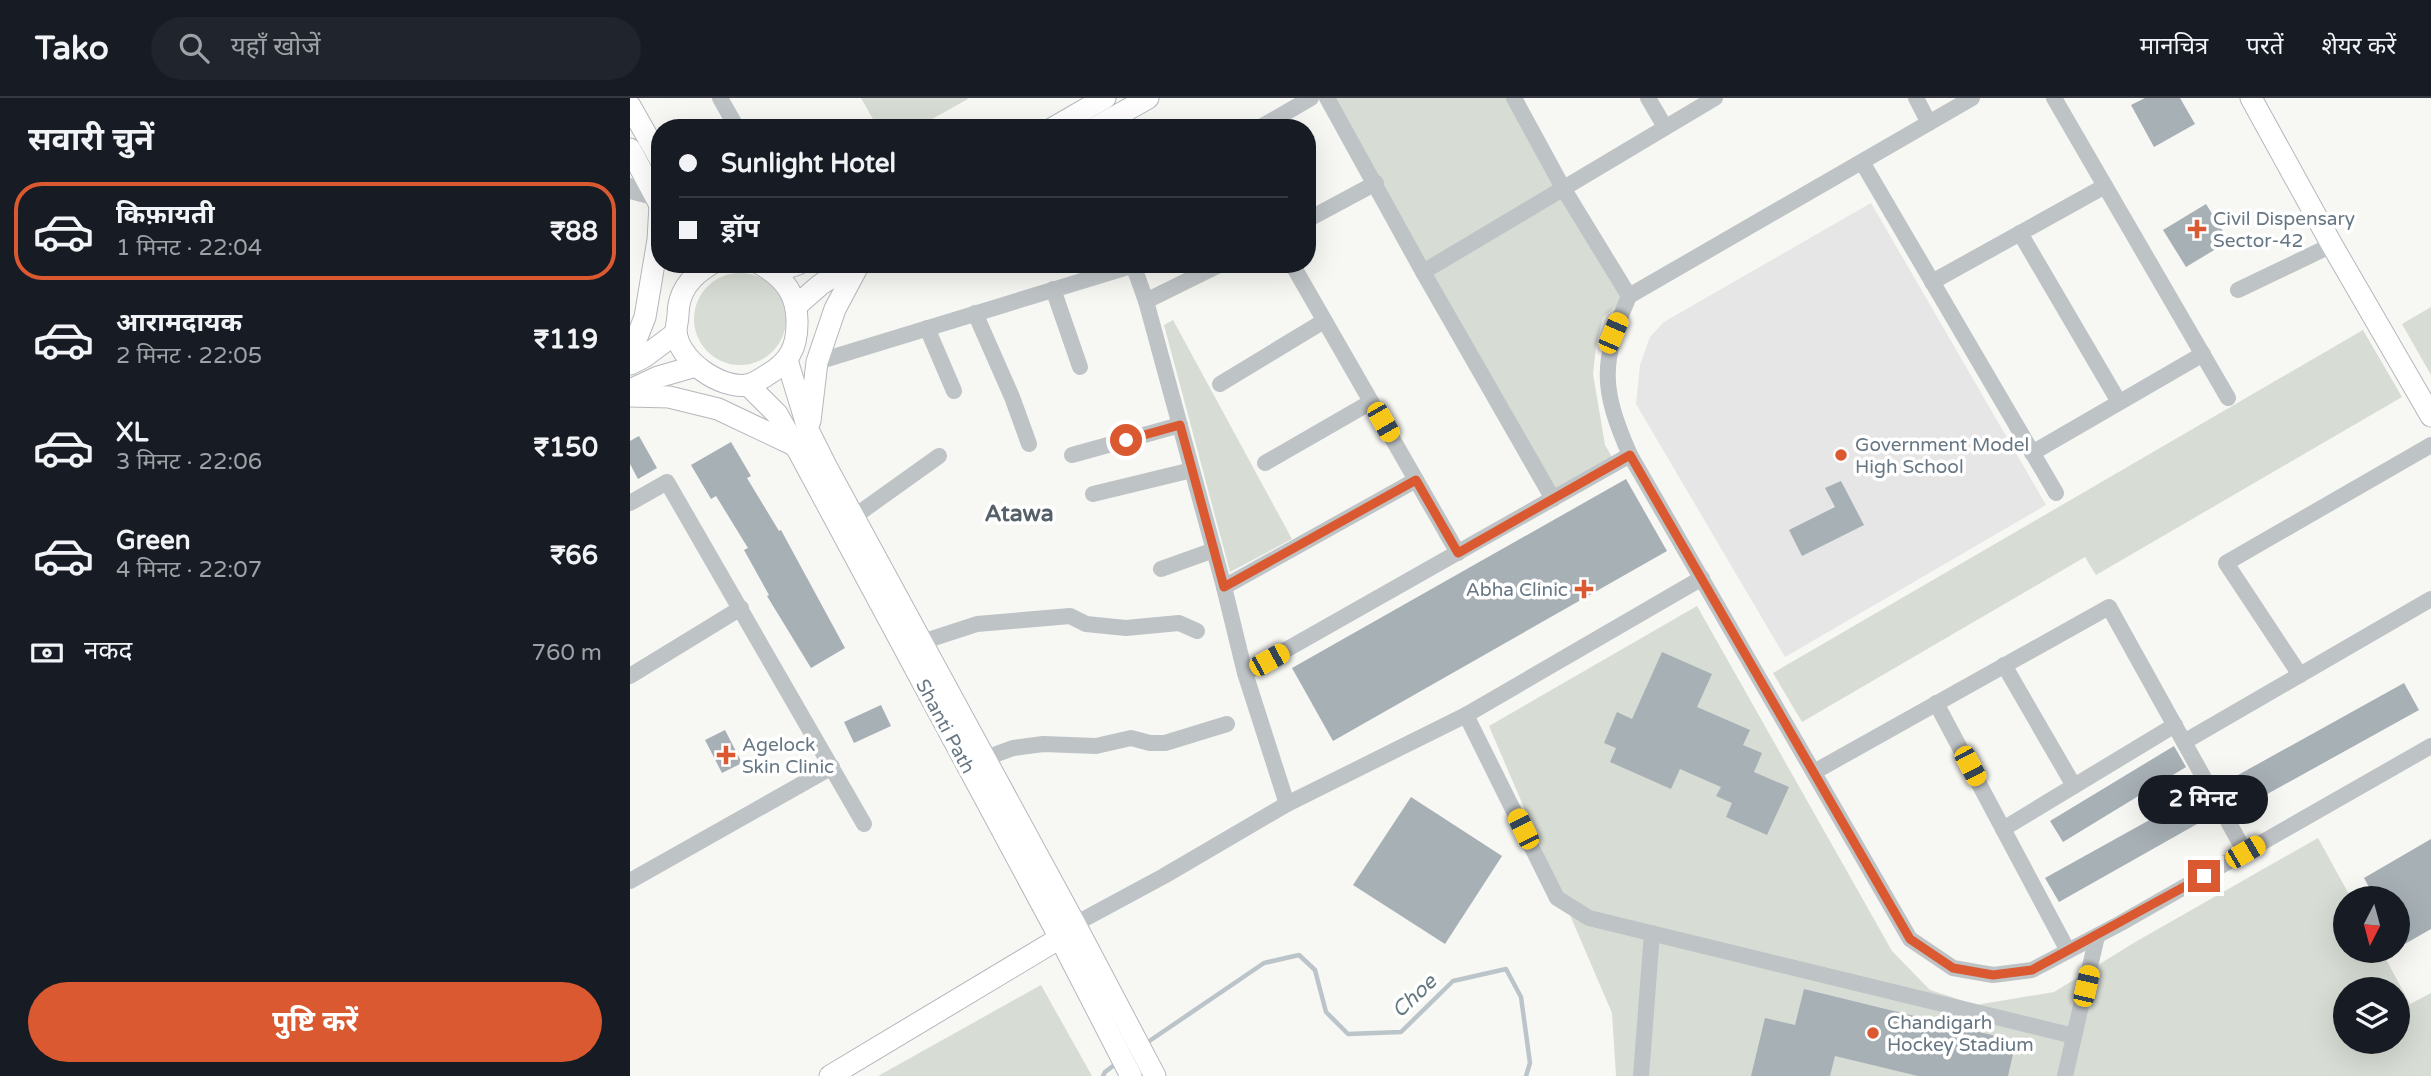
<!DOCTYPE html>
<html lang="hi">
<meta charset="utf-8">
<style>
body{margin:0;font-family:"Varela Round","Noto Sans Devanagari",sans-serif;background:#20242c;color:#f1f3f6;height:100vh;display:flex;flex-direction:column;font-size:26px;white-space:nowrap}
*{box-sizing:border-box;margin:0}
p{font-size:23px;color:#9ea1a6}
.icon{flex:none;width:38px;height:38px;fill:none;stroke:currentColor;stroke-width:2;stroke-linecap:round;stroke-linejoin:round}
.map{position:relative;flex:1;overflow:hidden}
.drawer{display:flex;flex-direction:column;background:#171b24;width:630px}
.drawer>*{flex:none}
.hud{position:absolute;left:21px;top:21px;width:665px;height:154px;border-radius:28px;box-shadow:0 7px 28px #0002;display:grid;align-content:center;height:154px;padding:0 28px;background:#171b24}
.needle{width:46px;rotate:186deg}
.tools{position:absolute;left:1703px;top:788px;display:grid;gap:14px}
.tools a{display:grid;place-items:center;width:77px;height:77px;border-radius:50%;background:#171b24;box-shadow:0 7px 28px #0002;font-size:35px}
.end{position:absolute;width:32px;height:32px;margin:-16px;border:9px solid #db5930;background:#fff;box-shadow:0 0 0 4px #fff}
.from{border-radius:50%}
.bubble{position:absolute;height:49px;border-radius:24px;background:#171b24;box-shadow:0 7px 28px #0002;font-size:23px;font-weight:700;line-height:49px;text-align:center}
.car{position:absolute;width:21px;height:42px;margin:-21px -10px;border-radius:9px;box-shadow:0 0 5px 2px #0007;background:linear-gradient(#f5c518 24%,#345 0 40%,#f5c518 0 76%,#345 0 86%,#f5c518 0)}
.hud b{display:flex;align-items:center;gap:24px;height:66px;font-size:26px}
.hud b+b{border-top:2px solid #363941}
.hud i{width:18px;height:18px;background:#f1f3f6}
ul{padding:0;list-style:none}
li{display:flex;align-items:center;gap:21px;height:98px;margin:0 14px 10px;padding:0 14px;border:4px solid transparent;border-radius:28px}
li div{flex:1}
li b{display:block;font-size:26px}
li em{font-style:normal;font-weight:700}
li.selected{border-color:#db5930}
li>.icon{width:63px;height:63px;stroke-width:1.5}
h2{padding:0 28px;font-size:32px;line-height:84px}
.pay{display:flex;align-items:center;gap:18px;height:77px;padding:0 28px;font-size:26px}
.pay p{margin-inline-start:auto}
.primary-button{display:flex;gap:14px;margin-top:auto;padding:14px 28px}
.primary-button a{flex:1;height:80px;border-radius:42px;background:#db5930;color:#fff;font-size:28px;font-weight:700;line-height:80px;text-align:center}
header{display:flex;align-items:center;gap:42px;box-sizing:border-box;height:98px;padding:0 35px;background:#171b24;border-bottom:2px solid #363941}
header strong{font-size:33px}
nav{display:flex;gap:38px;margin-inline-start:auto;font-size:24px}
.search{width:490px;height:63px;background:#20242c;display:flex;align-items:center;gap:18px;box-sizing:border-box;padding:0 24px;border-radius:38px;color:#9ea1a6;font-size:26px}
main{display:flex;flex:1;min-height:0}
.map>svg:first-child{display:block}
</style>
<header>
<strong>Tako</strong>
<div class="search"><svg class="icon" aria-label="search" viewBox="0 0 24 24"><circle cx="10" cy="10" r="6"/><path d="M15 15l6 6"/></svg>यहाँ खोजें</div>
<nav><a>मानचित्र</a><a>परतें</a><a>शेयर करें</a></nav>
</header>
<main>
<section class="drawer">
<h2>सवारी चुनें</h2>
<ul>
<li class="selected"><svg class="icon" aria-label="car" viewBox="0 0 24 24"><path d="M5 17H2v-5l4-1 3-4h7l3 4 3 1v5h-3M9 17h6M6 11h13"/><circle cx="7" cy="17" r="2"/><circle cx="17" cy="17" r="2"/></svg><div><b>किफ़ायती</b><p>1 मिनट · 22:04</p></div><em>₹88</em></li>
<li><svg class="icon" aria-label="car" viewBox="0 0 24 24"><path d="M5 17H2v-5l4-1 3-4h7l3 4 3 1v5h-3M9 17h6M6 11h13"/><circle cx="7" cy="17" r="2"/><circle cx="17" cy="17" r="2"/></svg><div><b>आरामदायक</b><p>2 मिनट · 22:05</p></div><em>₹119</em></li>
<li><svg class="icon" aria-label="car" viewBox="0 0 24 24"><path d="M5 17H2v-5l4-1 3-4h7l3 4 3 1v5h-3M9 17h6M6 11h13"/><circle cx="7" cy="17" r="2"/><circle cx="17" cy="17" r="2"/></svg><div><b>XL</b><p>3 मिनट · 22:06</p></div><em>₹150</em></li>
<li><svg class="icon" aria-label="car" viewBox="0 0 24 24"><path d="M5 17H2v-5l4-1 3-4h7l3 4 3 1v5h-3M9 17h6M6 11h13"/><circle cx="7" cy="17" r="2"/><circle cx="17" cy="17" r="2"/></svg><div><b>Green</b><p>4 मिनट · 22:07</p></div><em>₹66</em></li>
</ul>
<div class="pay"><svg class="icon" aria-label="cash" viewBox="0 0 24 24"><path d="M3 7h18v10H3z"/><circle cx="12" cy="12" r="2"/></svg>नकद<p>760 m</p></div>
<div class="primary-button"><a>पुष्टि करें</a></div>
</section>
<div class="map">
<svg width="1801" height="978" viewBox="0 0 1801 978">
<rect width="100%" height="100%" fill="#f7f7f4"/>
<!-- built -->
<polygon fill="#e5e6e5" points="1241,105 1416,407 1155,559 1006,306 1010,267 1020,239 1034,224"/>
<!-- green -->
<g fill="#d7dcd4" fill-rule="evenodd">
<polygon points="231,0 337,0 338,1 286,30 248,30"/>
<polygon points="697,0 884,0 999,198 973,219 966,248 963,276 975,347 986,366 923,401"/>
<circle cx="110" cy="221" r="46"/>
<polygon points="1801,209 1801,277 1772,226"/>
<polygon points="543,222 662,441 600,474 534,227"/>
<polygon points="1733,232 1772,299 1466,477 1455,459 1172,624 1143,575"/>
<path d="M 1067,508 L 1262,853 L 1300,892 L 1346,907 L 1424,894 L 1507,843 L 1688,740 L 1721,800 L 1715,800 L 1715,852 L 1751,852 L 1780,906 L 1801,895 L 1801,978 L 986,978 L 982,915 L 859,628 ZM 1715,891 L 1768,891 L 1768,943 L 1715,943 Z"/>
<polygon points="411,887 462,978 248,978"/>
</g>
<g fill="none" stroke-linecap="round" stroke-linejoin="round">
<!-- stream -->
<g stroke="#bac4c9" stroke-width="4.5">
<polyline points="515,946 634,865 669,857 685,872 696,914 718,936 771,934 823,883 876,871 891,899 900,965 896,978"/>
<polyline points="473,978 475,974 487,965"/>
</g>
</g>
<!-- building -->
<g fill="#a7b0b5">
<polygon points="1515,0 1550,0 1565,26 1524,49 1501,7"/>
<polygon points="1576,106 1599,143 1556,169 1533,132"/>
<polygon points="9,338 27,370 8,381 0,366 0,343"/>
<polygon points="101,344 121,378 117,380 149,433 151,432 215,550 181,570 137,498 139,497 114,452 118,450 86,398 81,401 61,367"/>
<polygon points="996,381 1037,453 703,643 662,570"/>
<polygon points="1211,383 1234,427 1172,458 1159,432 1205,409 1195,390"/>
<polygon points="1032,554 1082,576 1067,609 1120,632 1113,647 1132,655 1124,674 1159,689 1137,737 1096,719 1102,705 1086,698 1091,689 1050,671 1041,691 980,664 986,650 974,645 987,614 1002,621"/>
<polygon points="1774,585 1789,612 1614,709 1599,682"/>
<polygon points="251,607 261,628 224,645 214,624"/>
<polygon points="95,632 112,665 92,675 75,642"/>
<polygon points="1544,648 1556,669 1433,744 1420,723"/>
<polygon points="1570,694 1583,717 1429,804 1415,780"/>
<polygon points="781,699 872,758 815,846 723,787"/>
<polygon points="1801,741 1801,831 1773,847 1768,838 1768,800 1745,800 1734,780"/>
<polygon points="1174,891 1386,943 1378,978 1288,978 1205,958 1200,978 1121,978 1135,920 1165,927"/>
</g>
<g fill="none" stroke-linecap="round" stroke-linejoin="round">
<!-- secondary casing -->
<g stroke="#b3b8bd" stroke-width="23">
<g id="secondary">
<polyline points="1621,0 1702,147 1801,318"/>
<polyline points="0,8 30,61"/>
<polyline points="423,30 475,0"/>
<polyline points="465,30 518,0"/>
<polyline points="0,51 30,107"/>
<path d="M 81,166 C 61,178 48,193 48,217 C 48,222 46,228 46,233 C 48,262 90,291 117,287 C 123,286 131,281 137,277 C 158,265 167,251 167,226 C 168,197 154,179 130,166"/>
<polyline points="145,174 168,166"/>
<polyline points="166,208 190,187 222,166"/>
<polyline points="0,257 15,219 28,142 30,107"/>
<polyline points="157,262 179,334 196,368 445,826 525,978"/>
<polyline points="0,266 14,259 46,235"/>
<polyline points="118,287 147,316 170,356 430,840 501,978"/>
<polyline points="0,292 28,279 66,268"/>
<polyline points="0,298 39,299 88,311 164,347"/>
<polyline points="180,323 187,264 205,211 229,166"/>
<polyline points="200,978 430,840"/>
</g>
</g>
<!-- street -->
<g stroke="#bec3c6" stroke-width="16">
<polyline points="90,0 107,30"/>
<polyline points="697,0 793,174 923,401"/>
<polyline points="884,0 933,90 999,198"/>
<polyline points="1018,0 1035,29"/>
<polyline points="1286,0 1299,25"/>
<path d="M 1342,0 L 999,198 C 970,265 971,291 1000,357 L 1280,841 L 1323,870 L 1363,877 L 1402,872 L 1491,825 L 1801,648"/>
<polyline points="1424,0 1598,300"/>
<polyline points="629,30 681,0"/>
<polyline points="1232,64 1426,395"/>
<polyline points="0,88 4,94 27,100"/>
<polyline points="677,122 746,85"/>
<polyline points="1390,135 1489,304"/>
<polyline points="662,166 828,455"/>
<polyline points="793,174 1085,0"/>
<polyline points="1302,184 1475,88"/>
<polyline points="423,191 450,269"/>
<polyline points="1608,192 1702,147"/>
<polyline points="516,203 591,166"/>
<polyline points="345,215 382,299 399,346"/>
<polyline points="297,230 324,293"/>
<polyline points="187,264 501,168 505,172 516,203 594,489 615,575 657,706"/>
<polyline points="590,286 694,223"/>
<polyline points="1402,355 1573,256"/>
<polyline points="442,357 550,327"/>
<polyline points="635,365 741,304"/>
<polyline points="463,396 562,372"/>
<polyline points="0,405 37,384 234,726"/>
<polyline points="232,413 309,358"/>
<polyline points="531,471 584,452"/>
<polyline points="594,489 786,382"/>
<polyline points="301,541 347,526 440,518 456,526 496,530 549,525 567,533"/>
<polyline points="1374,567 1444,688"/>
<polyline points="615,575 1000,357"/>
<polyline points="1670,577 1596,465 1801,347"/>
<polyline points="0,578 111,510"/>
<polyline points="1306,605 1438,853"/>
<polyline points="836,617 927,800 959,820 1444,938"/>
<polyline points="1554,644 1801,501"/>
<polyline points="364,657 383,650 413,646 466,648 501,640 520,645 535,645 597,626"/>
<polyline points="1184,674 1479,509 1615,754"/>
<polyline points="1373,731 1545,627"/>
<polyline points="0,783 202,669"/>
<polyline points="445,826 534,778 657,706 836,617 1072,480"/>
<polyline points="1011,978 1022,835"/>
<polyline points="1435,978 1467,838"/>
</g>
<!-- secondary -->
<use href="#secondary" stroke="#fff" stroke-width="21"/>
</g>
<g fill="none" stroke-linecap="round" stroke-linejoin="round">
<!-- route -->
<polyline stroke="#db5930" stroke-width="9" points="496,342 550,327 594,489 786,382 828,455 1000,357 1280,841 1323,870 1363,877 1402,872 1574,778"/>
</g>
<!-- markers -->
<g fill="#db5930" stroke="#fff" stroke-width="2.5">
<path d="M1563.5 120.5h7v7h7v7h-7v7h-7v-7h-7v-7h7z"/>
<circle cx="1211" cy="357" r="7"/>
<path d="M950.5 480.5h7v7h7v7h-7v7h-7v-7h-7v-7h7z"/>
<path d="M92.5 646.5h7v7h7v7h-7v7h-7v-7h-7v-7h7z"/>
<circle cx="1243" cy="935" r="7"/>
</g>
<g text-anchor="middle" stroke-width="7" stroke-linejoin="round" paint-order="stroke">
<!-- poi labels -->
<g font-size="19" fill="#677784" stroke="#fff" text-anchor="start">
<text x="1583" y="127">Civil Dispensary<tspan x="1583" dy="22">Sector-42</tspan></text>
<text x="1225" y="353">Government Model<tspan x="1225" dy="22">High School</tspan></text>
<text x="938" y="498" text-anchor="end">Abha Clinic</text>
<text x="112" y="653">Agelock<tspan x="112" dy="22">Skin Clinic</tspan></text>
<text x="1257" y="931">Chandigarh<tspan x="1257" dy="22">Hockey Stadium</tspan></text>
</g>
<!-- street labels -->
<g font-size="19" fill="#677784" stroke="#fff">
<text transform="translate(316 628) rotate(62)" y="7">Shanti Path</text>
</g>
<!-- water labels -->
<g font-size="21" font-style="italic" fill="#63787f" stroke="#fff">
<text transform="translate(784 898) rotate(-43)" y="7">Choe</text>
</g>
<!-- quarter labels -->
<g font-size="23" font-weight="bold" fill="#556069" stroke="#fff">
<text x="389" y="423">Atawa</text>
</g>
</g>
</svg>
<div class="tools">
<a><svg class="needle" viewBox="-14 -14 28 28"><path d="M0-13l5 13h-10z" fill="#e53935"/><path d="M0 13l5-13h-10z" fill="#9ea1a6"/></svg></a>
<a><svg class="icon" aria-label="layers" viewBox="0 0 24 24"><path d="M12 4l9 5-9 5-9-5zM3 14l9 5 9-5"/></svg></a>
</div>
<i class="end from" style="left:496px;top:342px"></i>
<i class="end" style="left:1574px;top:778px"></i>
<div class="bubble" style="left:1508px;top:677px;width:130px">2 मिनट</div>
<i class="car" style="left:983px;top:235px;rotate:23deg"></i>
<i class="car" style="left:753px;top:324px;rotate:150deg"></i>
<i class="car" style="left:639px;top:562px;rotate:61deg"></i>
<i class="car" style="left:1340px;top:668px;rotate:152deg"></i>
<i class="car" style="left:893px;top:731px;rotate:334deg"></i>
<i class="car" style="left:1615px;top:754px;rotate:60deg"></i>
<i class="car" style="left:1456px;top:888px;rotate:13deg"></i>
<div class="hud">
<b><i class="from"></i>Sunlight Hotel</b>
<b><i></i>ड्रॉप</b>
</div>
</div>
</main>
